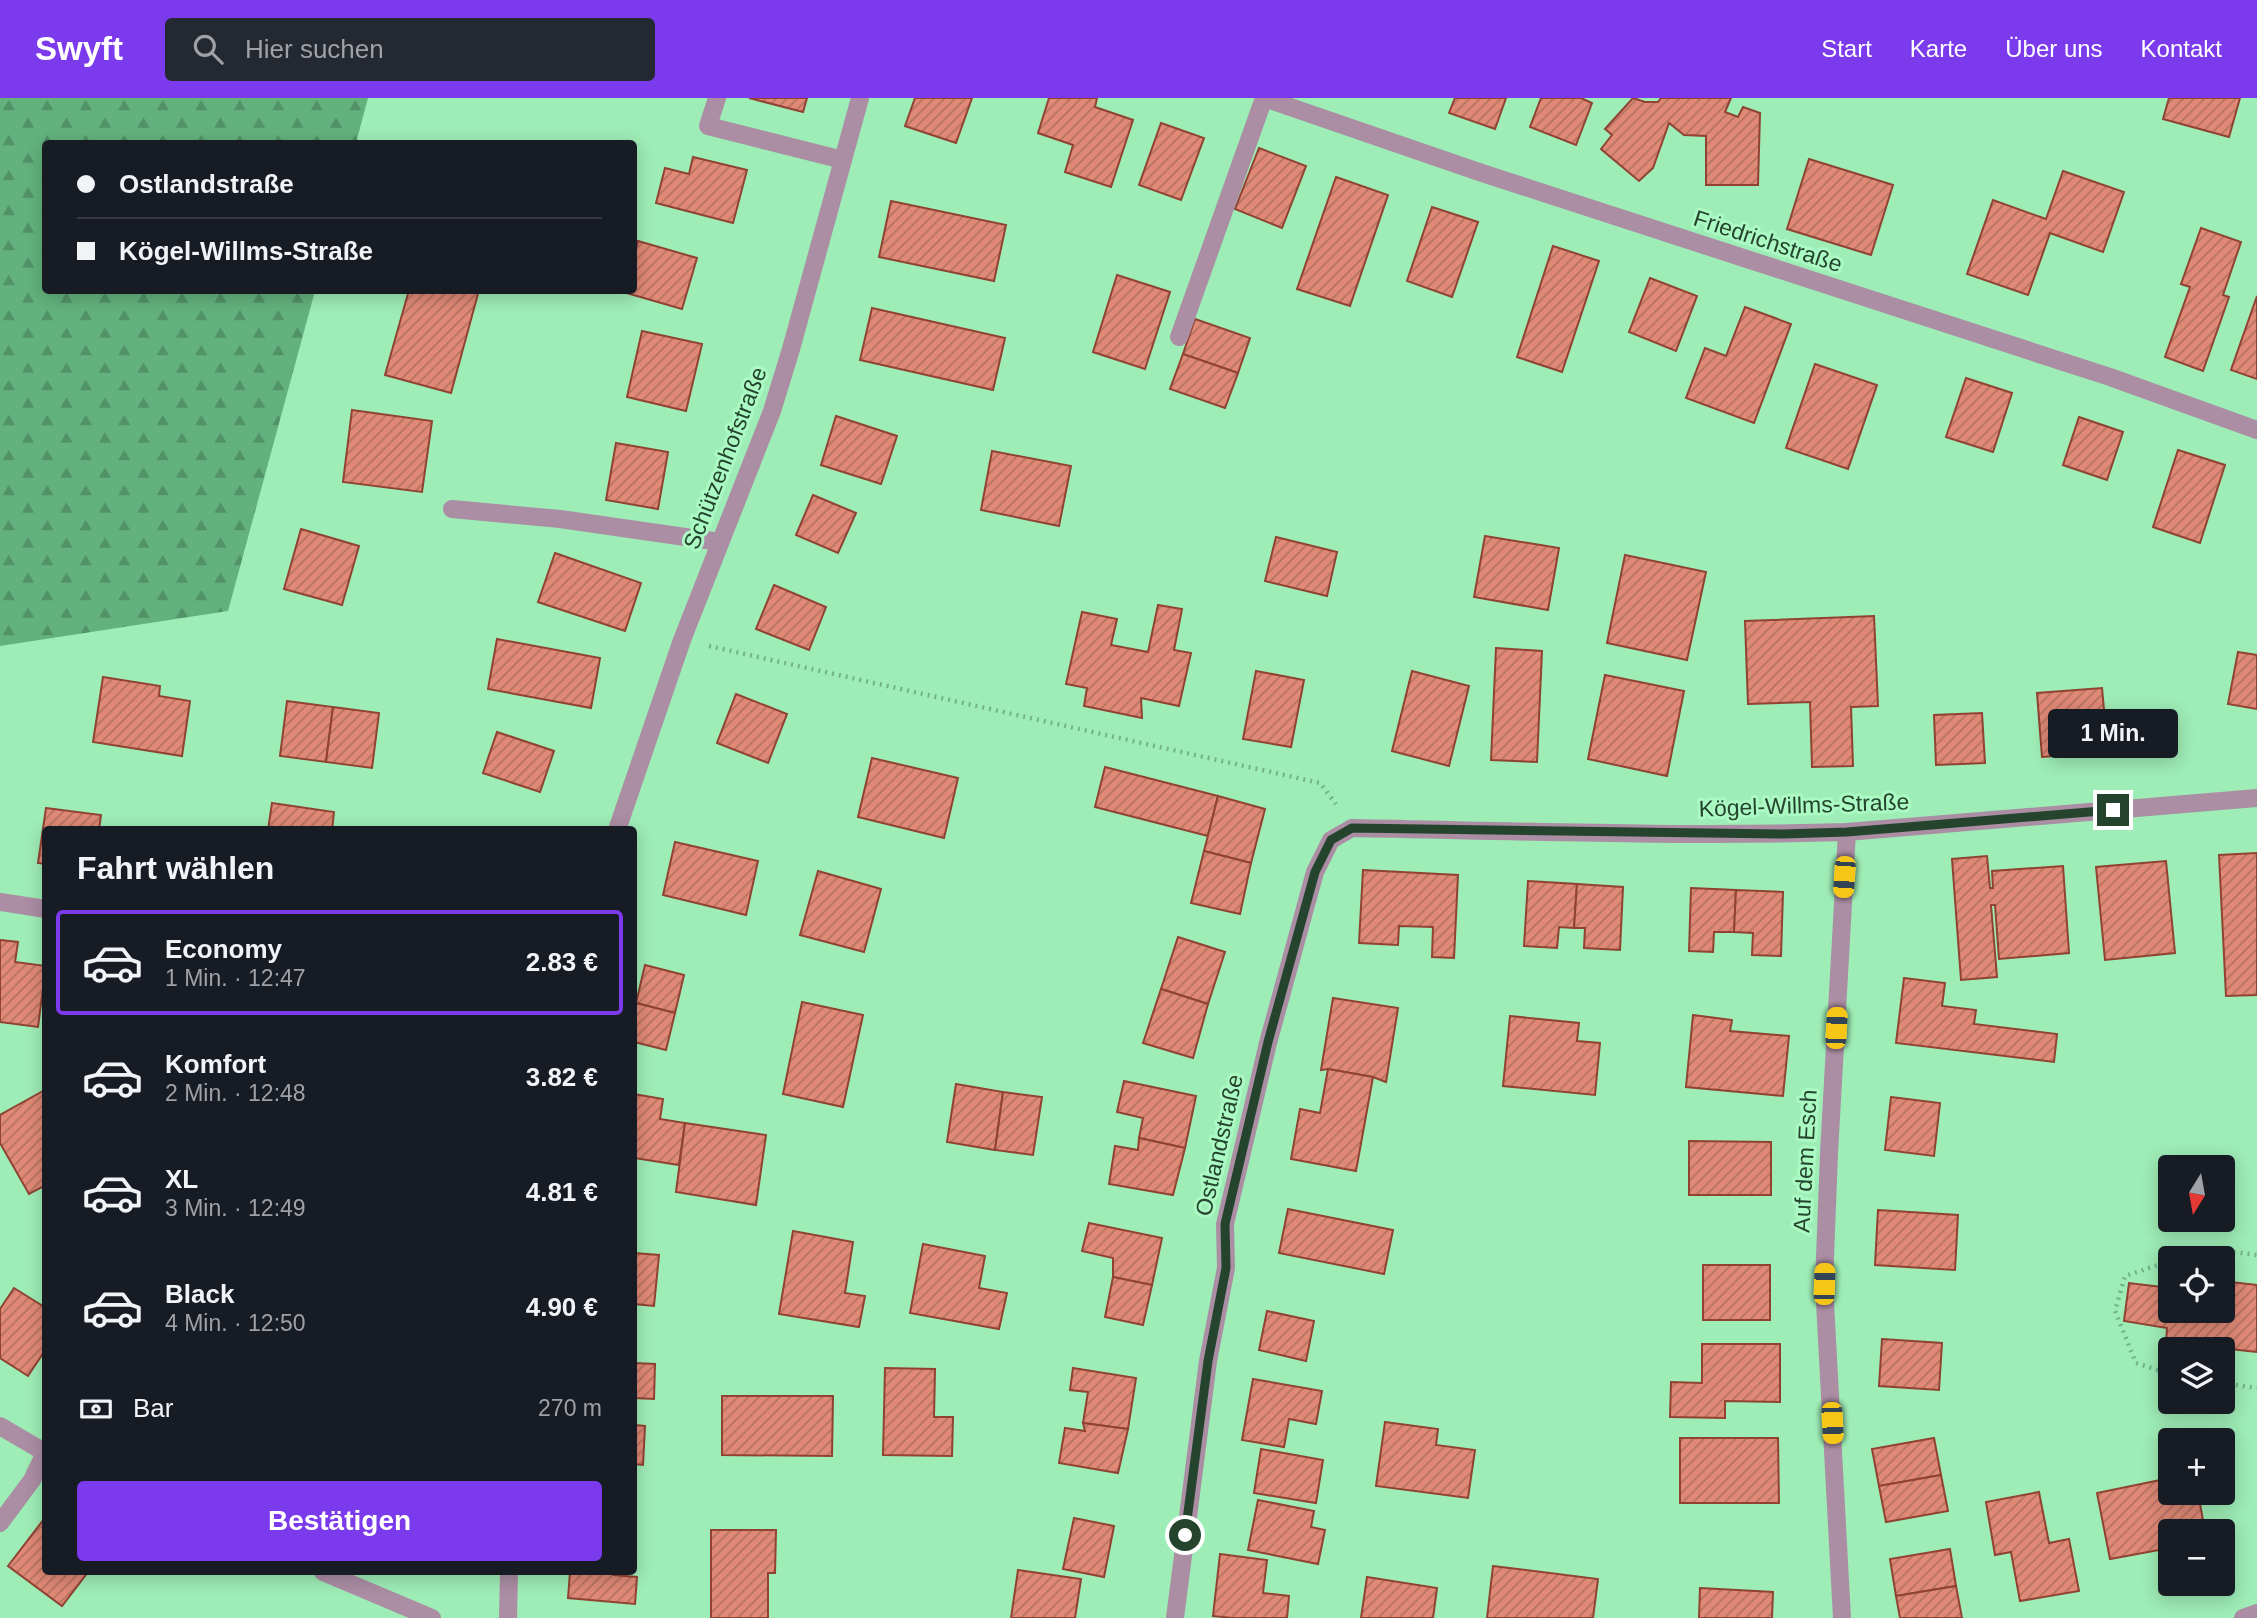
<!DOCTYPE html>
<html lang="de">
<meta charset="utf-8">
<style>
body{margin:0;font-family:Arial,sans-serif;background:#242831;color:#f1f3f6;height:100vh;display:flex;flex-direction:column;font-size:26px;white-space:nowrap}
*{box-sizing:border-box;margin:0}
p{font-size:23px;color:#9ea1a6}
.icon{flex:none;width:38px;height:38px;fill:none;stroke:currentColor;stroke-width:2;stroke-linecap:round;stroke-linejoin:round}
.map{position:relative;flex:1;overflow:hidden}
.panel{position:absolute;left:42px;top:728px;width:595px;height:749px;display:flex;flex-direction:column;background:#171b24;border-radius:7px;box-shadow:0 4px 18px #0003}
.panel>*{flex:none}
.banner{position:absolute;left:42px;top:42px;width:595px;height:154px;border-radius:7px;box-shadow:0 4px 18px #0003;display:grid;align-content:center;height:154px;padding:0 35px;background:#171b24}
.needle{width:46px;rotate:191deg}
.buttons{position:absolute;left:2158px;top:1057px;display:grid;gap:14px}
.buttons a{display:grid;place-items:center;width:77px;height:77px;border-radius:7px;background:#171b24;box-shadow:0 4px 18px #0003;font-size:35px}
.end{position:absolute;width:32px;height:32px;margin:-16px;border:9px solid #24442e;background:#fff;box-shadow:0 0 0 4px #fff}
.from{border-radius:50%}
.bubble{position:absolute;height:49px;border-radius:7px;background:#171b24;box-shadow:0 4px 18px #0003;font-size:23px;font-weight:700;line-height:49px;text-align:center}
.car{position:absolute;width:21px;height:42px;margin:-21px -10px;border-radius:9px;box-shadow:0 0 5px 2px #0007;background:linear-gradient(#f5c518 24%,#345 0 40%,#f5c518 0 76%,#345 0 86%,#f5c518 0)}
.banner b{display:flex;align-items:center;gap:24px;height:66px;font-size:26px}
.banner b+b{border-top:2px solid #363941}
.banner i{width:18px;height:18px;background:#f1f3f6}
ul{padding:0;list-style:none}
li{display:flex;align-items:center;gap:21px;height:105px;margin:0 14px 10px;padding:0 21px;border:4px solid transparent;border-radius:7px}
li div{flex:1}
li b{display:block;font-size:26px}
li em{font-style:normal;font-weight:700}
li.active{border-color:#7c3aed}
li>.icon{width:63px;height:63px;stroke-width:1.5}
h2{padding:0 35px;font-size:32px;line-height:84px}
.pay{display:flex;align-items:center;gap:18px;height:77px;padding:0 35px;font-size:26px}
.pay p{margin-inline-start:auto}
.primary-button{display:flex;gap:14px;margin-top:auto;padding:14px 35px}
.primary-button a{flex:1;height:80px;border-radius:7px;background:#7c3aed;color:#fff;font-size:28px;font-weight:700;line-height:80px;text-align:center}
header{display:flex;align-items:center;gap:42px;box-sizing:border-box;height:98px;padding:0 35px;background:#7c3aed;color:#fff}
header strong{font-size:33px}
nav{display:flex;gap:38px;margin-inline-start:auto;font-size:24px}
.search{width:490px;height:63px;background:#242831;display:flex;align-items:center;gap:18px;box-sizing:border-box;padding:0 24px;border-radius:7px;color:#9ea1a6;font-size:26px}
.map>svg:first-child{display:block}
</style>
<header>
<strong>Swyft</strong>
<div class="search"><svg class="icon" aria-label="search" viewBox="0 0 24 24"><circle cx="10" cy="10" r="6"/><path d="M15 15l6 6"/></svg>Hier suchen</div>
<nav><a>Start</a><a>Karte</a><a>Über uns</a><a>Kontakt</a></nav>
</header>
<div class="map">
<svg width="2257" height="1520" viewBox="0 0 2257 1520">
<defs>
<pattern id="forest-firs" width="22" height="20" patternUnits="userSpaceOnUse" patternTransform="scale(1.75)"><rect width="22" height="20" fill="#63b27d"/><path d="M5 1l3.5 6h-7zM16 11l3.5 6h-7z" fill="#519267"/></pattern>
<pattern id="building-hatch" width="6" height="6" patternUnits="userSpaceOnUse" patternTransform="scale(1.75)"><rect width="6" height="6" fill="#e08976"/><path d="M-1 1l2-2M0 6l6-6M5 7l2-2" fill="none" stroke="#b57261"/></pattern>
</defs>
<rect width="100%" height="100%" fill="#9eecb6"/>
<!-- forest -->
<polygon fill="url(#forest-firs)" points="0,0 368,0 356,45 46,46 46,192 315,193 228,513 0,548"/>
<!-- building -->
<g fill="url(#building-hatch)" stroke="#904333" stroke-width="2">
<polygon points="749,0 807,0 803,14"/>
<polygon points="915,0 972,0 956,45 905,28"/>
<polygon points="1049,0 1097,0 1095,9 1133,22 1111,89 1065,74 1073,47 1038,35"/>
<polygon points="1455,0 1506,0 1495,31 1449,15"/>
<polygon points="1541,0 1581,0 1592,5 1576,47 1530,29"/>
<polygon points="1633,0 1645,4 1658,4 1661,0 1731,0 1725,14 1738,19 1743,9 1760,15 1758,87 1706,87 1706,38 1684,37 1669,25 1653,70 1639,83 1601,51 1612,37 1605,31"/>
<polygon points="2169,0 2240,0 2229,39 2163,21"/>
<polygon points="1161,25 1204,40 1181,102 1139,87"/>
<polygon points="1259,50 1306,68 1282,130 1235,111"/>
<polygon points="693,59 747,72 733,125 656,105 665,70 689,76"/>
<polygon points="1809,61 1893,87 1871,157 1787,131"/>
<polygon points="2063,73 2124,94 2103,154 2050,135 2028,197 1967,176 1993,102 2046,121"/>
<polygon points="1336,79 1388,97 1350,208 1297,191"/>
<polygon points="891,103 1006,127 994,183 879,159"/>
<polygon points="1432,109 1478,124 1452,199 1407,183"/>
<polygon points="2201,130 2241,144 2223,197 2229,199 2203,273 2165,259 2190,189 2181,186"/>
<polygon points="638,143 697,160 682,211 623,194 634,192 634,158"/>
<polygon points="1553,148 1599,163 1562,274 1517,259"/>
<polygon points="1117,177 1170,194 1145,271 1093,254"/>
<polygon points="1650,180 1697,198 1676,253 1629,234"/>
<polygon points="409,192 479,192 451,295 385,277"/>
<polygon points="2257,198 2257,281 2231,272"/>
<polygon points="1745,209 1791,226 1754,325 1686,300 1705,250 1726,258"/>
<polygon points="872,210 1005,240 993,292 860,262"/>
<polygon points="1195,221 1250,240 1238,275 1183,256"/>
<polygon points="642,233 702,246 686,313 627,299"/>
<polygon points="1183,256 1238,275 1225,310 1170,291"/>
<polygon points="1815,266 1877,287 1848,371 1786,350"/>
<polygon points="1966,280 2012,295 1993,354 1946,339"/>
<polygon points="352,312 432,323 422,394 343,384"/>
<polygon points="836,318 897,338 881,386 821,367"/>
<polygon points="2079,319 2123,334 2107,382 2063,367"/>
<polygon points="616,345 668,354 658,411 606,402"/>
<polygon points="2178,352 2225,367 2200,445 2153,429"/>
<polygon points="992,353 1071,368 1059,428 981,412"/>
<polygon points="813,397 856,415 838,455 796,437"/>
<polygon points="301,431 359,448 342,507 284,491"/>
<polygon points="1485,438 1559,450 1548,512 1474,499"/>
<polygon points="1276,439 1337,454 1327,498 1265,483"/>
<polygon points="555,455 641,485 625,533 538,504"/>
<polygon points="1625,457 1706,474 1687,562 1607,545"/>
<polygon points="774,487 826,509 809,552 756,531"/>
<polygon points="1158,507 1182,511 1174,552 1191,555 1179,608 1141,600 1142,620 1084,608 1087,590 1066,586 1082,514 1117,521 1111,547 1148,554"/>
<polygon points="1874,518 1878,608 1851,609 1853,668 1812,669 1810,604 1748,606 1745,523"/>
<polygon points="497,541 600,560 591,610 488,591"/>
<polygon points="1496,550 1542,553 1537,664 1491,662"/>
<polygon points="2238,554 2257,557 2257,611 2228,606"/>
<polygon points="1256,573 1304,582 1291,649 1243,641"/>
<polygon points="1412,573 1469,588 1449,668 1392,653"/>
<polygon points="1605,577 1684,593 1667,678 1588,661"/>
<polygon points="103,579 160,588 159,598 190,603 182,658 93,644"/>
<polygon points="2102,590 2108,654 2042,659 2037,595"/>
<polygon points="736,596 787,616 768,665 717,645"/>
<polygon points="287,603 333,609 326,664 280,658"/>
<polygon points="333,609 379,615 372,670 326,664"/>
<polygon points="1982,615 1985,665 1936,667 1934,617"/>
<polygon points="497,634 554,653 540,694 483,675"/>
<polygon points="872,660 958,680 944,740 858,719"/>
<polygon points="1105,669 1218,698 1208,738 1095,709"/>
<polygon points="1218,698 1265,711 1251,765 1204,753"/>
<polygon points="272,705 334,714 332,732 268,732"/>
<polygon points="46,710 101,717 99,732 46,732 46,766 38,765"/>
<polygon points="675,744 758,763 746,817 663,797"/>
<polygon points="1204,753 1251,765 1240,816 1191,805"/>
<polygon points="2257,755 2257,897 2226,898 2219,757"/>
<polygon points="1987,758 1990,790 1993,790 1992,773 2063,768 2069,855 1999,861 1995,807 1991,807 1997,879 1961,882 1952,761"/>
<polygon points="2166,763 2175,855 2105,862 2096,769"/>
<polygon points="1363,772 1458,777 1454,860 1432,859 1433,829 1399,828 1398,847 1359,845"/>
<polygon points="818,773 881,791 864,854 800,837"/>
<polygon points="1528,783 1577,786 1574,830 1559,829 1557,850 1524,848"/>
<polygon points="1577,786 1623,789 1620,852 1584,850 1585,830 1574,830"/>
<polygon points="1691,790 1736,792 1734,834 1714,834 1713,854 1689,853"/>
<polygon points="1736,792 1783,794 1781,858 1752,857 1753,835 1734,834"/>
<polygon points="1178,839 1225,854 1208,906 1161,891"/>
<polygon points="0,842 18,844 15,864 46,868 38,929 0,924"/>
<polygon points="645,867 684,877 675,915 636,905"/>
<polygon points="1904,880 1945,885 1942,908 1976,912 1974,926 2057,936 2054,964 1896,945"/>
<polygon points="1161,891 1208,906 1193,960 1143,945"/>
<polygon points="1333,900 1398,910 1386,984 1373,979 1328,971 1321,972"/>
<polygon points="802,904 863,917 843,1009 783,996"/>
<polygon points="636,905 675,915 666,952 634,944 634,916"/>
<polygon points="1693,917 1732,922 1730,933 1789,938 1783,998 1686,989"/>
<polygon points="1510,918 1579,925 1577,943 1600,945 1595,997 1503,988"/>
<polygon points="1328,971 1373,979 1356,1073 1291,1061 1300,1011 1320,1015"/>
<polygon points="1124,983 1196,998 1185,1050 1139,1040 1143,1020 1117,1014"/>
<polygon points="956,986 1003,994 995,1052 947,1044"/>
<polygon points="43,993 46,998 46,1087 29,1096 0,1045 0,1017"/>
<polygon points="1003,994 1042,999 1033,1057 995,1052"/>
<polygon points="634,996 663,1001 660,1021 685,1025 679,1067 634,1060"/>
<polygon points="1891,999 1940,1005 1934,1058 1885,1052"/>
<polygon points="685,1025 766,1037 756,1107 676,1094"/>
<polygon points="1139,1040 1185,1050 1173,1097 1109,1086 1115,1048 1138,1052"/>
<polygon points="1689,1043 1771,1044 1771,1097 1689,1097"/>
<polygon points="1288,1111 1393,1132 1384,1176 1279,1155"/>
<polygon points="1878,1112 1958,1117 1955,1172 1875,1167"/>
<polygon points="1089,1125 1162,1140 1152,1187 1113,1179 1113,1160 1082,1153"/>
<polygon points="793,1133 853,1144 845,1195 865,1198 859,1229 779,1216"/>
<polygon points="923,1146 985,1158 979,1190 1007,1195 999,1231 910,1215"/>
<polygon points="634,1155 659,1157 654,1208 634,1206"/>
<rect x="1703" y="1167" width="67" height="55"/>
<polygon points="1113,1179 1152,1187 1143,1227 1105,1219"/>
<polygon points="2222,1183 2257,1187 2257,1254 2166,1244 2167,1230 2124,1223 2129,1185 2170,1190 2170,1213 2222,1213"/>
<polygon points="14,1190 46,1210 46,1251 28,1278 0,1260 0,1211"/>
<polygon points="1267,1213 1314,1223 1306,1263 1259,1252"/>
<polygon points="1882,1241 1942,1245 1939,1292 1879,1288"/>
<polygon points="1702,1246 1780,1246 1780,1304 1725,1303 1725,1320 1670,1319 1671,1284 1702,1285"/>
<polygon points="634,1265 655,1266 654,1301 634,1300"/>
<polygon points="885,1270 935,1271 934,1319 953,1319 952,1358 883,1357"/>
<polygon points="1073,1270 1136,1280 1128,1331 1083,1325 1088,1294 1070,1292"/>
<polygon points="1253,1281 1322,1293 1316,1326 1289,1321 1284,1349 1242,1342"/>
<polygon points="722,1298 833,1298 832,1358 722,1357"/>
<polygon points="1385,1324 1438,1331 1436,1347 1475,1352 1468,1400 1376,1388"/>
<polygon points="1083,1325 1128,1331 1118,1375 1059,1365 1065,1330 1085,1333"/>
<polygon points="634,1327 645,1328 643,1367 634,1366"/>
<polygon points="1680,1340 1778,1340 1779,1405 1680,1405"/>
<polygon points="1934,1340 1941,1377 1879,1388 1872,1351"/>
<polygon points="1261,1351 1323,1362 1316,1405 1254,1395"/>
<polygon points="1941,1377 1948,1413 1886,1424 1879,1388"/>
<polygon points="2170,1380 2170,1395 2198,1395 2205,1433 2170,1433 2170,1450 2110,1461 2097,1395"/>
<polygon points="2039,1394 2049,1445 2069,1441 2079,1493 2020,1503 2011,1454 1995,1457 1986,1404"/>
<polygon points="1258,1402 1314,1413 1311,1429 1325,1432 1318,1466 1248,1452"/>
<polygon points="1074,1420 1114,1428 1104,1479 1063,1471"/>
<polygon points="44,1421 46,1422 46,1474 88,1474 62,1508 8,1468"/>
<polygon points="711,1432 776,1432 775,1475 768,1475 768,1520 711,1520"/>
<polygon points="1950,1451 1956,1488 1896,1498 1890,1461"/>
<polygon points="1220,1456 1267,1462 1263,1495 1289,1498 1287,1520 1232,1520 1213,1518"/>
<polygon points="1493,1468 1598,1481 1593,1520 1487,1520"/>
<polygon points="1018,1472 1081,1481 1075,1520 1011,1520"/>
<polygon points="570,1474 613,1474 613,1477 637,1479 635,1506 568,1500"/>
<polygon points="1367,1479 1437,1490 1433,1520 1361,1520"/>
<polygon points="1956,1488 1962,1520 1900,1520 1896,1498"/>
<polygon points="1700,1490 1773,1494 1772,1520 1699,1520"/>
</g>
<g fill="none" stroke-linecap="round" stroke-linejoin="round">
<!-- path -->
<g stroke="#74b388" stroke-width="4.5" stroke-dasharray="2 5" stroke-linecap="butt">
<polyline points="709,548 1320,685 1336,706"/>
<polyline points="2185,1160 2234,1154 2257,1157"/>
<polyline points="2170,1163 2125,1178 2115,1213 2136,1265 2170,1276"/>
<polyline points="2222,1285 2257,1290"/>
</g>
<!-- minor -->
<g stroke="#ab8da4" stroke-width="18">
<polyline points="717,0 708,28 843,62"/>
<polyline points="1264,0 1482,75 2110,279 2257,332"/>
<polyline points="1179,239 1264,0"/>
<polyline points="452,411 560,421 720,444"/>
<polyline points="617,732 682,542 772,313 791,251 860,0"/>
<polyline points="0,804 46,811"/>
<polyline points="0,1328 46,1355"/>
<polyline points="0,1425 32,1382 45,1355"/>
<polyline points="323,1474 432,1520"/>
<polyline points="508,1520 509,1474"/>
<path d="M 1175,1520 L 1208,1263 L 1226,1170 L 1225,1126 L 1268,945 L 1315,774 L 1331,742 L 1352,730 C 1517,733 1682,739 1847,734 L 2257,700"/>
<polyline points="1842,1520 1824,1186 1829,1055 1847,734"/>
<polyline points="2243,1520 2257,1515"/>
</g>
</g>
<g fill="none" stroke-linecap="round" stroke-linejoin="round">
<!-- route -->
<polyline stroke="#24442e" stroke-width="9" points="1185,1437 1208,1263 1226,1170 1225,1126 1268,944 1315,774 1331,742 1352,730 1783,736 1847,734 2113,712"/>
</g>
<g text-anchor="middle" stroke-width="6" stroke-linejoin="round" paint-order="stroke">
<!-- street labels -->
<g font-size="23" fill="#24442e" stroke="#abfac3">
<text transform="translate(1768 143) rotate(18)" y="8">Friedrichstraße</text>
<text transform="translate(725 360) rotate(-69)" y="8">Schützenhofstraße</text>
<text transform="translate(1804 707) rotate(-2)" y="8">Kögel-Willms-Straße</text>
<text transform="translate(1219 1047) rotate(-77)" y="8">Ostlandstraße</text>
<text transform="translate(1805 1063) rotate(-87)" y="8">Auf dem Esch</text>
</g>
</g>
</svg>
<div class="buttons">
<a><svg class="needle" viewBox="-14 -14 28 28"><path d="M0-13l5 13h-10z" fill="#e53935"/><path d="M0 13l5-13h-10z" fill="#9ea1a6"/></svg></a>
<a><svg class="icon" aria-label="locate" viewBox="0 0 24 24"><circle cx="12" cy="12" r="6"/><path d="M12 2v4M12 18v4M2 12h4M18 12h4"/></svg></a>
<a><svg class="icon" aria-label="layers" viewBox="0 0 24 24"><path d="M12 4l9 5-9 5-9-5zM3 14l9 5 9-5"/></svg></a>
<a>+</a>
<a>−</a>
</div>
<i class="end from" style="left:1185px;top:1437px"></i>
<i class="end" style="left:2113px;top:712px"></i>
<div class="bubble" style="left:2048px;top:611px;width:130px">1 Min.</div>
<i class="car" style="left:1844px;top:779px;rotate:184deg"></i>
<i class="car" style="left:1836px;top:930px;rotate:3deg"></i>
<i class="car" style="left:1824px;top:1186px;rotate:2deg"></i>
<i class="car" style="left:1832px;top:1325px;rotate:177deg"></i>
<div class="banner">
<b><i class="from"></i>Ostlandstraße</b>
<b><i></i>Kögel-Willms-Straße</b>
</div>
<section class="panel">
<h2>Fahrt wählen</h2>
<ul>
<li class="active"><svg class="icon" aria-label="car" viewBox="0 0 24 24"><path d="M5 17H2v-5l4-1 3-4h7l3 4 3 1v5h-3M9 17h6M6 11h13"/><circle cx="7" cy="17" r="2"/><circle cx="17" cy="17" r="2"/></svg><div><b>Economy</b><p>1 Min. · 12:47</p></div><em>2.83 €</em></li>
<li><svg class="icon" aria-label="car" viewBox="0 0 24 24"><path d="M5 17H2v-5l4-1 3-4h7l3 4 3 1v5h-3M9 17h6M6 11h13"/><circle cx="7" cy="17" r="2"/><circle cx="17" cy="17" r="2"/></svg><div><b>Komfort</b><p>2 Min. · 12:48</p></div><em>3.82 €</em></li>
<li><svg class="icon" aria-label="car" viewBox="0 0 24 24"><path d="M5 17H2v-5l4-1 3-4h7l3 4 3 1v5h-3M9 17h6M6 11h13"/><circle cx="7" cy="17" r="2"/><circle cx="17" cy="17" r="2"/></svg><div><b>XL</b><p>3 Min. · 12:49</p></div><em>4.81 €</em></li>
<li><svg class="icon" aria-label="car" viewBox="0 0 24 24"><path d="M5 17H2v-5l4-1 3-4h7l3 4 3 1v5h-3M9 17h6M6 11h13"/><circle cx="7" cy="17" r="2"/><circle cx="17" cy="17" r="2"/></svg><div><b>Black</b><p>4 Min. · 12:50</p></div><em>4.90 €</em></li>
</ul>
<div class="pay"><svg class="icon" aria-label="cash" viewBox="0 0 24 24"><path d="M3 7h18v10H3z"/><circle cx="12" cy="12" r="2"/></svg>Bar<p>270 m</p></div>
<div class="primary-button"><a>Bestätigen</a></div>
</section>
</div>
